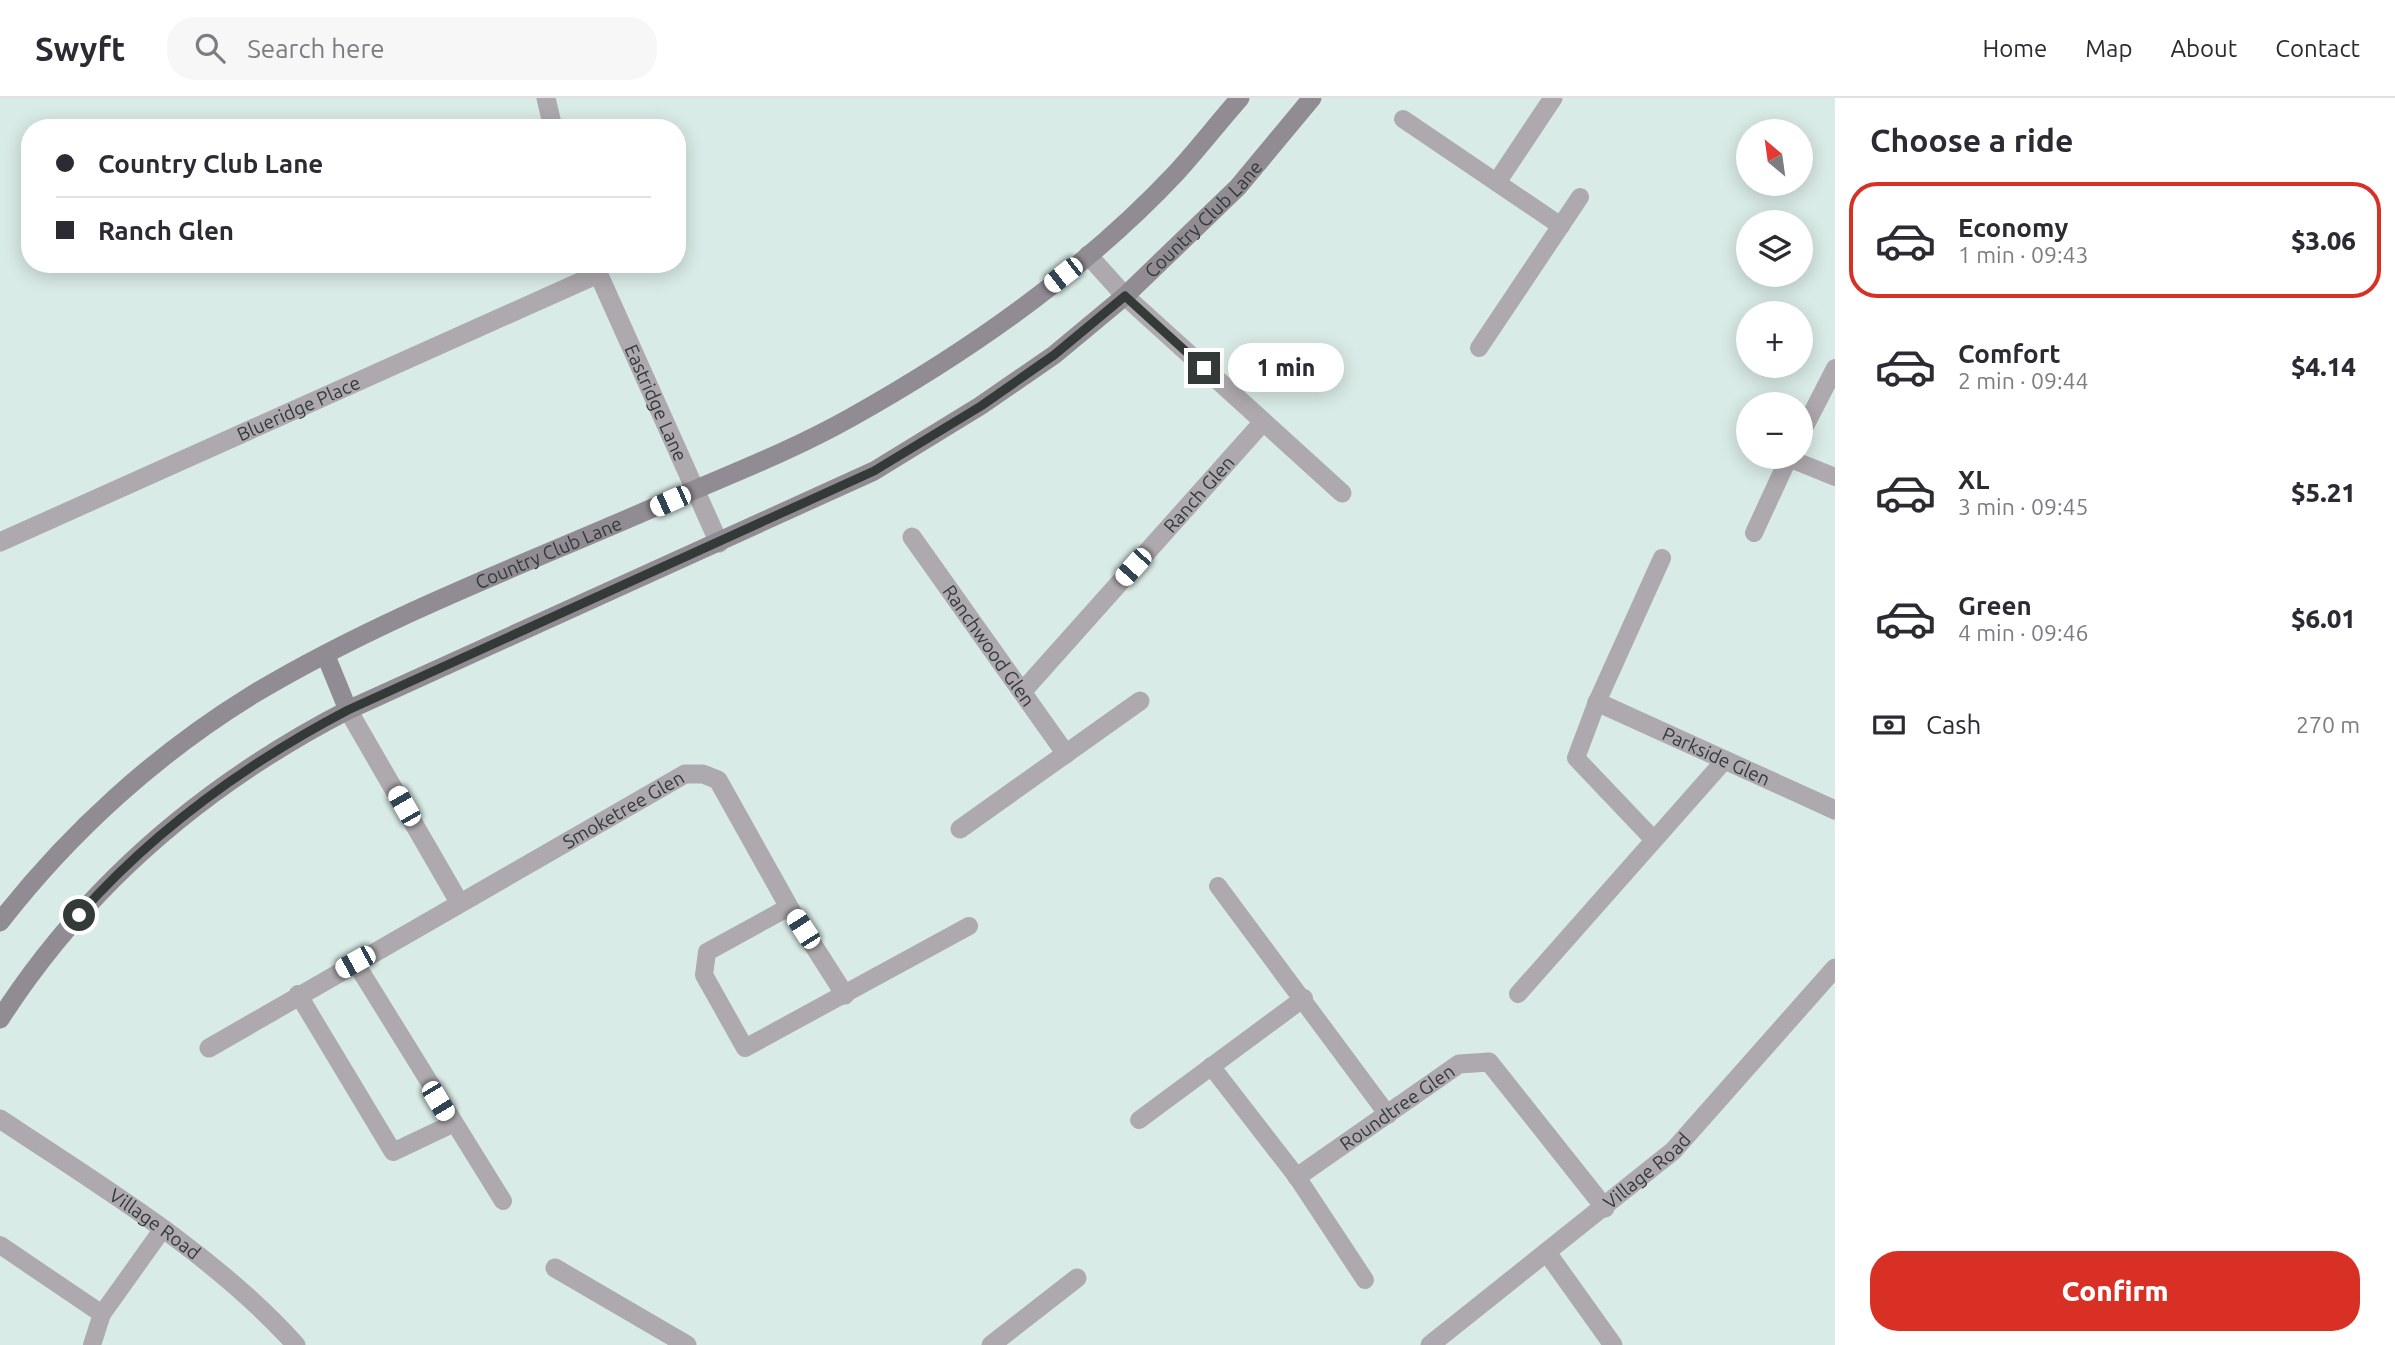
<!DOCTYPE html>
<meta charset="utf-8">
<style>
body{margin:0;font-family:Ubuntu,sans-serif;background:#f7f7f7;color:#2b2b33;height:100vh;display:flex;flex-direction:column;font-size:26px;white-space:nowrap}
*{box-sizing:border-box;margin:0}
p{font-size:23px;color:#7c7c81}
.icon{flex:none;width:38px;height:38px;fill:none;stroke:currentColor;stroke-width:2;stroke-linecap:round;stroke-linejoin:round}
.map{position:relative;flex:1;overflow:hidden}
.side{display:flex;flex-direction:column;background:#fff;width:560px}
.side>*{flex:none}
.top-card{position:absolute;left:21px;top:21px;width:665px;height:154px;border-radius:28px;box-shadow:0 4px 18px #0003;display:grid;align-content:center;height:154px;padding:0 35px;background:#fff}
.needle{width:46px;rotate:331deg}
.controls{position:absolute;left:1736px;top:21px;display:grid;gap:14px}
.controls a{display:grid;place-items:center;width:77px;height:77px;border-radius:50%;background:#fff;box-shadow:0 4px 18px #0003;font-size:35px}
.end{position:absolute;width:32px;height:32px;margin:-16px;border:9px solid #333a38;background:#fff;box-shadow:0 0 0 4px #fff}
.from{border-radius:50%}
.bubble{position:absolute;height:49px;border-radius:24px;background:#fff;box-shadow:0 4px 18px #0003;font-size:23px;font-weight:800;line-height:49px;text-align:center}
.car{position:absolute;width:21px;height:42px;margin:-21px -10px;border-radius:9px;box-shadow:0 0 5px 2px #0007;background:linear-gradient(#fff 24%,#345 0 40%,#fff 0 76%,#345 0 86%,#fff 0)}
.top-card b{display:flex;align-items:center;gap:24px;height:66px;font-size:26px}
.top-card b+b{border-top:2px solid #e1e1e2}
.top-card i{width:18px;height:18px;background:#2b2b33}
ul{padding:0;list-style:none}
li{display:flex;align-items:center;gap:21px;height:116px;margin:0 14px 10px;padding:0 21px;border:4px solid transparent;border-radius:28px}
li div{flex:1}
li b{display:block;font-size:26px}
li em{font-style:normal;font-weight:800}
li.selected{border-color:#d93025}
li>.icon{width:63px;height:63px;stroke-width:1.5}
h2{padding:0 35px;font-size:32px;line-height:84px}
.pay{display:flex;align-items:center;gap:18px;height:77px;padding:0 35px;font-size:26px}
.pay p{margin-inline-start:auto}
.cta{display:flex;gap:14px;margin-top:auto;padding:14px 35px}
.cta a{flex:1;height:80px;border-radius:28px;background:#d93025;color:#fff;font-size:28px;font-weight:800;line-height:80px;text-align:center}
header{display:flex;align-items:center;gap:42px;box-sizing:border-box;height:98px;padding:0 35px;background:#fff;border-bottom:2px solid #e1e1e2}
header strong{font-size:33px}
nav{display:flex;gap:38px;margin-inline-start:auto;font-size:24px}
.search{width:490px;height:63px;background:#f7f7f7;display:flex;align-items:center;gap:18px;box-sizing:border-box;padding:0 24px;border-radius:28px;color:#7c7c81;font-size:26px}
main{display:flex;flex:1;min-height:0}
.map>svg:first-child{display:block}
</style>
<header>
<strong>Swyft</strong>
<div class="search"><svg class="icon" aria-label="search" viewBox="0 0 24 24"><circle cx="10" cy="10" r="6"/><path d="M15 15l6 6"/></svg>Search here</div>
<nav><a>Home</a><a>Map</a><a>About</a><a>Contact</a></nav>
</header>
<main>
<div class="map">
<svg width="1835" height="1247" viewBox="0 0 1835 1247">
<rect width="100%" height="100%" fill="#d9ebe6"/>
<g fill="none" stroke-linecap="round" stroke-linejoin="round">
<!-- service -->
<g stroke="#ada9ae" stroke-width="18">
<polyline points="1403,21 1561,128"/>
<polyline points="1479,250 1580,99"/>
<polyline points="1801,336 1835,270"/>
<polyline points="1788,360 1835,379"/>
<polyline points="1754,435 1789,359"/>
<polyline points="1653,741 1576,660 1597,604 1662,460"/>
<polyline points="1218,788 1388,1017"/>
<polyline points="789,809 707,854 704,877 745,950 969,828"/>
<polyline points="355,864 503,1103"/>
<polyline points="298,896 393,1054 452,1026"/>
<polyline points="1518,896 1724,663"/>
<polyline points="1211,968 1297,1079 1365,1182"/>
<polyline points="1139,1022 1304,900"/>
<polyline points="0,1147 102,1216 92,1247"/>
<polyline points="102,1216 162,1132"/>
</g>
<!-- minor -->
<g stroke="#ada9ae" stroke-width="19">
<polyline points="546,0 553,30"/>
<polyline points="1497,84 1553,0"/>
<polyline points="1088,157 1125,198 1342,395"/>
<path id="s1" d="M 594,166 L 719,445"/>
<path id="s2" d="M 912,439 L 1066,656"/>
<path id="s3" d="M 0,444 L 598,176"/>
<path id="s4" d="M 1023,593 L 1263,324"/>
<path id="s5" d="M 1597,604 L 1835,712"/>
<polyline points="348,612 459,804"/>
<polyline points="960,731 1140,603"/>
<path id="s6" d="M 209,950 L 685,676 L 703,676 L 718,682 L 789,809 L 845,897"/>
<path id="s7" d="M 0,1021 C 102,1089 213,1155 296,1247"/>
<path id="s8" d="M 1297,1079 L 1459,966 L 1489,964 L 1605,1110"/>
<polyline points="1548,1156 1613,1247"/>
<polyline points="555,1170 687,1247"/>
<polyline points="991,1247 1077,1180"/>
<path id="s9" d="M 1430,1247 L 1673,1053 L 1835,870"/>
</g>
<!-- secondary -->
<g stroke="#918b93" stroke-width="19">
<polyline points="326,558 348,612"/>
<path id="s10" d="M 0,824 C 69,735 156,656 252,597 C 383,518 531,464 671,402 C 731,376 793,352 850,320 C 968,254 1083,174 1176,75 C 1198,51 1218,25 1240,0"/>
<path id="s11" d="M 0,921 C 87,786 205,686 348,612 L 874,373 L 980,308 L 1054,257 L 1125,198 L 1238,89 L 1312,0"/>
</g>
</g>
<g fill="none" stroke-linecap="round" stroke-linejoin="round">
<!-- route -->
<path stroke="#333a38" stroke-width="9" d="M 79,817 C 155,731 247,665 348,612 L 874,373 L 981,308 L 1054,257 L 1125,198 L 1204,270"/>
</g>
<g text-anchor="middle" stroke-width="7" stroke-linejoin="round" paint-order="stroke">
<!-- street labels -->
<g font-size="19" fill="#333a38" stroke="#d9ebe6">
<text dy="7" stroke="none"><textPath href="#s11" startOffset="1465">Country Club Lane</textPath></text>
<text dy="7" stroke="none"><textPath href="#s1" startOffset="152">Eastridge Lane</textPath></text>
<text dy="7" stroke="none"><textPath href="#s3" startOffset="327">Blueridge Place</textPath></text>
<text dy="7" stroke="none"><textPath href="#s4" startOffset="264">Ranch Glen</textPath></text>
<text dy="7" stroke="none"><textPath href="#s10" startOffset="670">Country Club Lane</textPath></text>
<text dy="7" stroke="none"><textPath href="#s2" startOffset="133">Ranchwood Glen</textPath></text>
<text dy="7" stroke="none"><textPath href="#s5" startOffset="131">Parkside Glen</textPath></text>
<text dy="7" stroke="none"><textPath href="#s6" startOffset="478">Smoketree Glen</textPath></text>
<text dy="7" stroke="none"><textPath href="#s8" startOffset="122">Roundtree Glen</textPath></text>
<text dy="7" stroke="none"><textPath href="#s9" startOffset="278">Village Road</textPath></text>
<text dy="7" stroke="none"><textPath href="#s7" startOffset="187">Village Road</textPath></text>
</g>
</g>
</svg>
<div class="controls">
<a><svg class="needle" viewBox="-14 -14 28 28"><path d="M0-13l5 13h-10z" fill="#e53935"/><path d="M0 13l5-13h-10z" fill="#7c7c81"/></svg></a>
<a><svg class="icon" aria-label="layers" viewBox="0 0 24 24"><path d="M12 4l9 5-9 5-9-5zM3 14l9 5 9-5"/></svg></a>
<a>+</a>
<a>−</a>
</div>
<i class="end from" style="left:79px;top:817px"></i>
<i class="end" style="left:1204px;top:270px"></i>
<div class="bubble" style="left:1228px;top:245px;width:116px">1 min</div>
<i class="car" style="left:1063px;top:177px;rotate:232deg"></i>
<i class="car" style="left:670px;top:403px;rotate:246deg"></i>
<i class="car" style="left:1133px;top:469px;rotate:222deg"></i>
<i class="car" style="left:404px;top:708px;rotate:330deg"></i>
<i class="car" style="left:803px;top:831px;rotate:327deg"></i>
<i class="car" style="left:355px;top:864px;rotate:241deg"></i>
<i class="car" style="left:438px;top:1003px;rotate:149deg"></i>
<div class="top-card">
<b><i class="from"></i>Country Club Lane</b>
<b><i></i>Ranch Glen</b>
</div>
</div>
<section class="side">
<h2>Choose a ride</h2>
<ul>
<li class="selected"><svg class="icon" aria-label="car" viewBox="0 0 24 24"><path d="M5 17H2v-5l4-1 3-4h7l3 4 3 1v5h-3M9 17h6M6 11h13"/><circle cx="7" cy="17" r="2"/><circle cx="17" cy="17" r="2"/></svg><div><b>Economy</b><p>1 min · 09:43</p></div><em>$3.06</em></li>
<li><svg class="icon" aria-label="car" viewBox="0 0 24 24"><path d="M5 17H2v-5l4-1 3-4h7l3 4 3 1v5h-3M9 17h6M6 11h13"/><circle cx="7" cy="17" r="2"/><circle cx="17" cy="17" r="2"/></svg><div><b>Comfort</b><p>2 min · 09:44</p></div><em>$4.14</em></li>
<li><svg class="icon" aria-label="car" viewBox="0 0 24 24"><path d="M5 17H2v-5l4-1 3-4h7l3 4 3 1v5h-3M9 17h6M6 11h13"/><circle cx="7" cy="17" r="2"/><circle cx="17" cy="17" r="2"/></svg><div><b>XL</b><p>3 min · 09:45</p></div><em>$5.21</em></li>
<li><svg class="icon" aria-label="car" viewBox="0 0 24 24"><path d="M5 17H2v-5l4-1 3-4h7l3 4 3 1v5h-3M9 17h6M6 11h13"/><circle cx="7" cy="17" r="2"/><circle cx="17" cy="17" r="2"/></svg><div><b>Green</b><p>4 min · 09:46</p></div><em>$6.01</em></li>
</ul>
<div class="pay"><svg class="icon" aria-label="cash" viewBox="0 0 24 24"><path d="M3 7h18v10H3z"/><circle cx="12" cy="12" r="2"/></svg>Cash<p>270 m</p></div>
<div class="cta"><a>Confirm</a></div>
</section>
</main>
